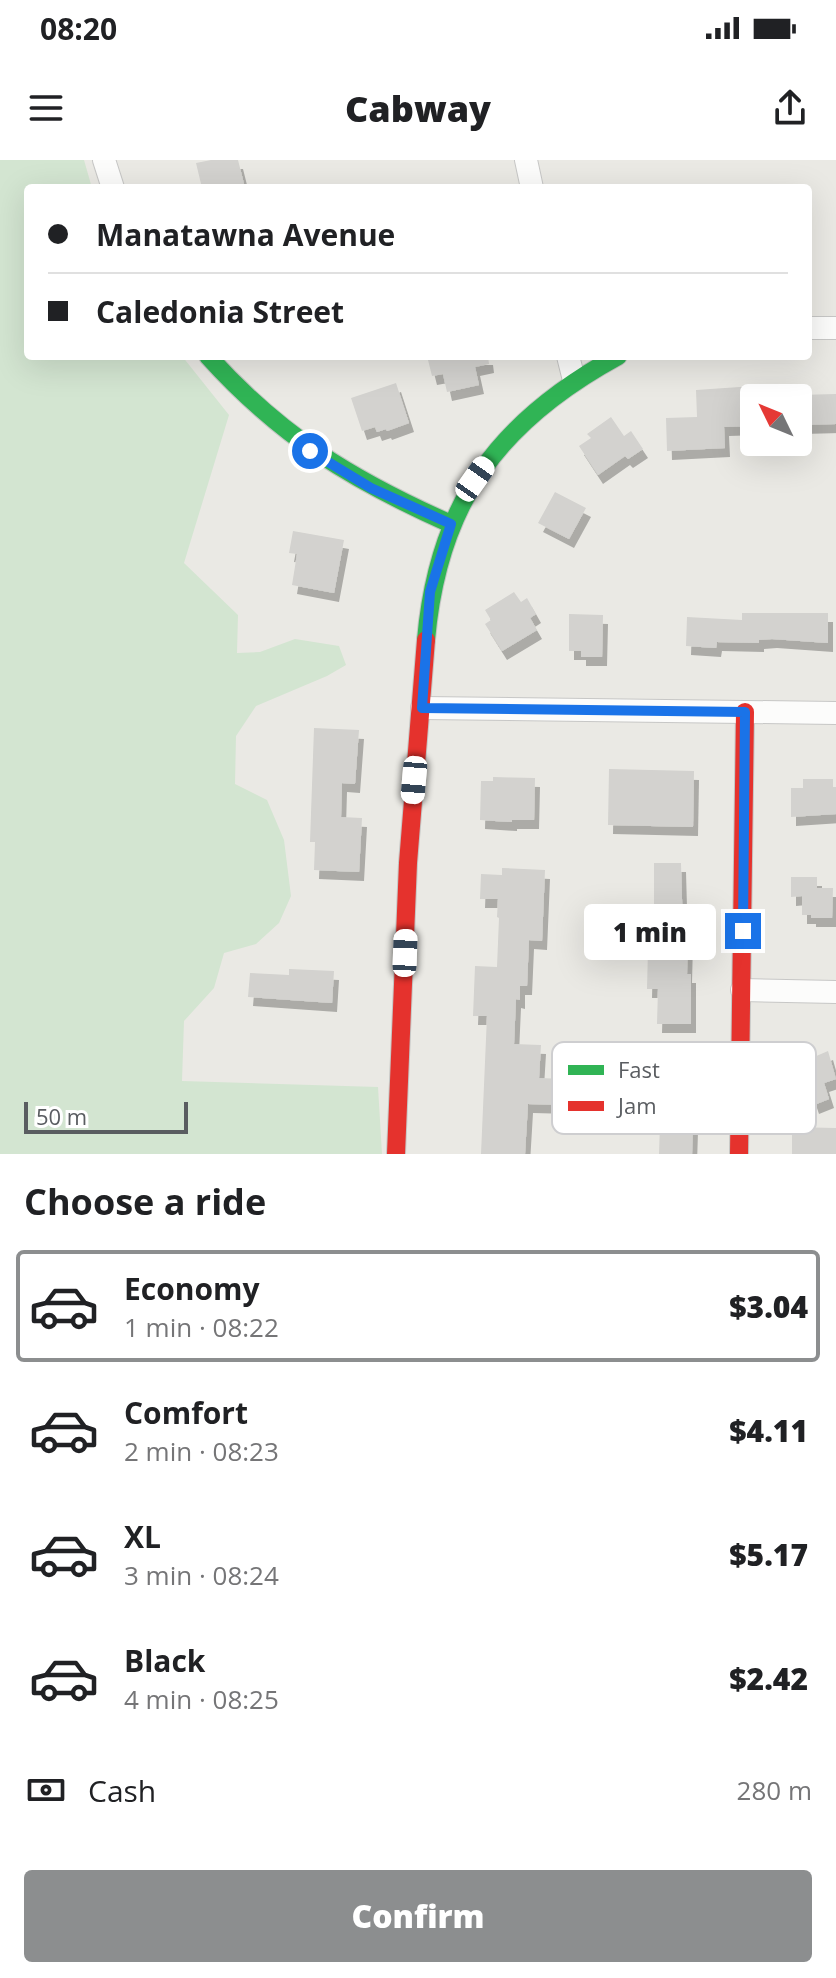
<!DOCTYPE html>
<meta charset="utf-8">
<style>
body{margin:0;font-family:"Open Sans",sans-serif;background:#f2f2f2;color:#202124;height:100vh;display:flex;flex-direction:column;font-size:30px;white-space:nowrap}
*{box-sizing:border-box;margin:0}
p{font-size:26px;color:#757577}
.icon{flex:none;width:44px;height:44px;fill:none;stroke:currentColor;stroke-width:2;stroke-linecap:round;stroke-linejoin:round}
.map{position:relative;height:994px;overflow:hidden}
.panel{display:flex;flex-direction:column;background:#fff;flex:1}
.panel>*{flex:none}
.top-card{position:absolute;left:24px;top:24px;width:788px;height:176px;border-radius:8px;box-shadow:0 8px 32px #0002;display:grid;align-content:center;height:176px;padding:0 24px;background:#fff}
.needle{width:52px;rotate:313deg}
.buttons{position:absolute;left:740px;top:224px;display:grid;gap:16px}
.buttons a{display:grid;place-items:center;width:72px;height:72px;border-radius:8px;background:#fff;box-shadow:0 8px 32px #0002;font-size:40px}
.scale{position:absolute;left:24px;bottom:20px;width:164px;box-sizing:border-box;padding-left:8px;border:4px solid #5a5d61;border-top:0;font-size:22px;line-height:28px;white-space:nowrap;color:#5a5d61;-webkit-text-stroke:6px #fff;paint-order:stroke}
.end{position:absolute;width:36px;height:36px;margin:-18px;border:10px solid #1a73e8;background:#fff;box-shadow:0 0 0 4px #fff}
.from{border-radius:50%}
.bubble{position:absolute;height:56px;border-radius:8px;background:#fff;box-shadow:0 8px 32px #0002;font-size:26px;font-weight:800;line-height:56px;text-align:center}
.car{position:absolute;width:24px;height:48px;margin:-24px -12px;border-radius:10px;box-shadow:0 0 6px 2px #0007;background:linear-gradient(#fff 24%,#345 0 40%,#fff 0 76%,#345 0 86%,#fff 0)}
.top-card b{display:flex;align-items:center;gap:28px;height:76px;font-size:30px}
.top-card b+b{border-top:2px solid #e0e0e0}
.top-card i{width:20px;height:20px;background:#202124}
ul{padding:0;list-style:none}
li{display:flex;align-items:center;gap:24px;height:112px;margin:0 16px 12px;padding:0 8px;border:4px solid transparent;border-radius:8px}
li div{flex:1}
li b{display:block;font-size:30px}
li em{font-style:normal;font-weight:800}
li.selected{border-color:#8c8e8f}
li>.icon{width:72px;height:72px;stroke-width:1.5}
h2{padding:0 24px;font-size:36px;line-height:96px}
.pay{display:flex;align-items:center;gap:20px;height:88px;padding:0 24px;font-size:30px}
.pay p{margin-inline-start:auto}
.action{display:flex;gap:16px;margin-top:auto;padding:16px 24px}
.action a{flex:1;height:92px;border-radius:8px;background:#8c8e8f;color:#fff;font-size:32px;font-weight:800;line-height:92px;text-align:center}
.status{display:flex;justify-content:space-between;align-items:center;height:56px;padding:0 40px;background:#fff;direction:ltr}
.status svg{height:22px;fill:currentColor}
header{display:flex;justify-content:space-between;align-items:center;height:104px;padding:0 24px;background:#fff;font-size:36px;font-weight:800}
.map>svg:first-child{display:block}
</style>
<div class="status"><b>08:20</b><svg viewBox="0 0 49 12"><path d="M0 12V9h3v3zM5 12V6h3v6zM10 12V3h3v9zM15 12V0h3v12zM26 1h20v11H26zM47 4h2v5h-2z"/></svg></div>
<header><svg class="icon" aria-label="menu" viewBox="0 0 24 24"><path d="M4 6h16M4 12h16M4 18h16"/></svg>Cabway<svg class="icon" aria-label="share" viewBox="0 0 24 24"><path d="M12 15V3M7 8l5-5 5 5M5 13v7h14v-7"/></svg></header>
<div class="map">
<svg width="836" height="994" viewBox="0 0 836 994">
<defs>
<filter id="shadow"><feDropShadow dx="5" dy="9" stdDeviation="0" flood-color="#0004"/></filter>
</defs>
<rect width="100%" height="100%" fill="#eae9e4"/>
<!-- green -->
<polygon fill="#d3e5d1" points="0,0 84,0 92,28 28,28 28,196 182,196 229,255 184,403 238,455 237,493 260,492 295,479 339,486 346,505 327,516 256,546 236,576 235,624 267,640 284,680 291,736 279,763 256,784 224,793 214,828 184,861 182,921 378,927 382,994 0,994"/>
<!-- building -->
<g fill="#d3d2cf" filter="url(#shadow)">
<polygon points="211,0 238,0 245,28 202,28 196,3"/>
<polygon points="427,196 488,196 489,204 475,207 479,225 447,232 443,214 432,216"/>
<polygon points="396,223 409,263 387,271 386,269 377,272 375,267 362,271 351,238"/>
<polygon points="754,226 754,266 724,267 725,288 667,291 666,258 697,257 696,230"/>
<polygon points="836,234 836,264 798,265 798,235"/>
<polygon points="611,257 624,276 631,271 643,289 628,299 625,296 598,315 579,286 591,278 587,274"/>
<polygon points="555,332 586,348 569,379 538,363"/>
<polygon points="293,371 344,380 334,433 292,425 297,394 289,393"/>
<polygon points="514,432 521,442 527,438 536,454 530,458 537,470 502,491 485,464 491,460 485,450"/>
<polygon points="742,453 828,453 828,483 772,479 759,480 759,483 717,482 716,488 686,486 687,457 742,460"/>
<polygon points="569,454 603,455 602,497 581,497 581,491 569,491"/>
<polygon points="314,568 359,570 355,624 342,623 341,657 362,658 359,712 314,710 315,682 310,682"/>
<polygon points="609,609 694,611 693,667 608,665"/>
<polygon points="493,617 535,618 534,660 512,660 512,662 480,660 481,621 493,621"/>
<polygon points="803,619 833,619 833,627 836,627 836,654 791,657 791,628 803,628"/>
<polygon points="654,703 681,703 683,774 688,774 687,814 691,814 691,864 657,864 658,829 647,829 648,788 642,788 642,757 654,757"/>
<polygon points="502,708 545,710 542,781 529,780 527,826 520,826 520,840 516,839 514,884 541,885 539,918 566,919 566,945 528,944 525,994 481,994 487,856 473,856 475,806 497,807 499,758 497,757 498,739 480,739 481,714 502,715"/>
<polygon points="791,717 817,717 817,728 833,728 832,758 811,758 811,755 802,755 802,736 791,737"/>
<polygon points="289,809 334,811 332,843 248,837 250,813 289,815"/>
<polygon points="828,891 836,919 824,923 829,939 814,945 800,903"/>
<polygon points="660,963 693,963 692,994 659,994"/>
<polygon points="792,967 836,968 836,994 792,994"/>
</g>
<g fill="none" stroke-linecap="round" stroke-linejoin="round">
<!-- street casing -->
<g stroke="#c7c7c6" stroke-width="24">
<g id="street">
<polyline points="104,0 113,28"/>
<polyline points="526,0 532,28"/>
<polyline points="808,168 836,168"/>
<polyline points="568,196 574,220"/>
<polyline points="422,548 836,553"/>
<polyline points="742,830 836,832"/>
</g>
</g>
<!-- fast casing -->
<g stroke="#c5c6c4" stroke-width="20">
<g id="fast">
<path d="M 208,196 C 281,277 352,320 451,364"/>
<path d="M 426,480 C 438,342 499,261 618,196"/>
</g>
</g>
<!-- jam casing -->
<g stroke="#c5c6c4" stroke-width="20">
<g id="jam">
<polyline points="396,994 408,703 426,480"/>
<polyline points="739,994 745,552"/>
</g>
</g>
<!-- street -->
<use href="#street" stroke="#fcfcfb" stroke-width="22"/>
<!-- fast -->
<use href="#fast" stroke="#30b455" stroke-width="18"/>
<!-- jam -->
<use href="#jam" stroke="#e5322d" stroke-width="18"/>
</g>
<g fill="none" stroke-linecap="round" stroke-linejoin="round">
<!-- route -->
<polyline stroke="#1a73e8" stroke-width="10" points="310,291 371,328 451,364 430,432 422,548 745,552 743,771"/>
</g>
<!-- legend -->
<rect x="552" y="882" width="264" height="92" rx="12" fill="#fff" stroke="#ceced0" stroke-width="2"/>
<rect x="568" y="905" width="36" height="10" fill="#30b455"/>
<rect x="568" y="941" width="36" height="10" fill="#e5322d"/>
<g font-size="22" fill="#5a5d61">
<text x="618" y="918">Fast</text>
<text x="618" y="954">Jam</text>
</g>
</svg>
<div class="buttons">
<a><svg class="needle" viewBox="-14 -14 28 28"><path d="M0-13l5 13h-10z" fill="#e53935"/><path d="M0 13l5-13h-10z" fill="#757577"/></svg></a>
</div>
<div class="scale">50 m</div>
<i class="end from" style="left:310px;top:291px"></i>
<i class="end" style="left:743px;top:771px"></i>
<div class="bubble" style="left:584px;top:744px;width:132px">1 min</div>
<i class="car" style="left:475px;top:319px;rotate:35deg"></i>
<i class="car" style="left:414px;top:620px;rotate:185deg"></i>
<i class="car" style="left:405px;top:793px;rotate:2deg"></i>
<div class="top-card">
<b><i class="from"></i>Manatawna Avenue</b>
<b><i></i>Caledonia Street</b>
</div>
</div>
<section class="panel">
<h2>Choose a ride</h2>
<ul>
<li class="selected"><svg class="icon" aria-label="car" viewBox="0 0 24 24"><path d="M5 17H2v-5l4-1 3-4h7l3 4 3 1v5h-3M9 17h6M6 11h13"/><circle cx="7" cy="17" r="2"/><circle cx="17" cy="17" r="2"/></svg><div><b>Economy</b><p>1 min · 08:22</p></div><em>$3.04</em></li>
<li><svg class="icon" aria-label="car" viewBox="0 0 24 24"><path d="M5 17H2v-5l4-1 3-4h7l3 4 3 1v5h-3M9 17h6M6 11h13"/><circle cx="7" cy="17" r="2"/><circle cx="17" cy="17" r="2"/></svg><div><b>Comfort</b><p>2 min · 08:23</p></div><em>$4.11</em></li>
<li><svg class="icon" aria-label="car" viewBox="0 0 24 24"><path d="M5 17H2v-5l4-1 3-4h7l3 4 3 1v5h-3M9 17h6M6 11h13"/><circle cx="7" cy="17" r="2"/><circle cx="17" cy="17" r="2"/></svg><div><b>XL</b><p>3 min · 08:24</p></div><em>$5.17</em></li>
<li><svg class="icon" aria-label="car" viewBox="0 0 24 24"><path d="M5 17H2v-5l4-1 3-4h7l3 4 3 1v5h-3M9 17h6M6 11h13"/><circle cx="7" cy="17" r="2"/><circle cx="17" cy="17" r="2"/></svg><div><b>Black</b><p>4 min · 08:25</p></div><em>$2.42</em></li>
</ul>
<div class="pay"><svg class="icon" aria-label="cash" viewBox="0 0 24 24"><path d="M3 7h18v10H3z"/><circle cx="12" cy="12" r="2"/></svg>Cash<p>280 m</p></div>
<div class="action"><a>Confirm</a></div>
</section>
